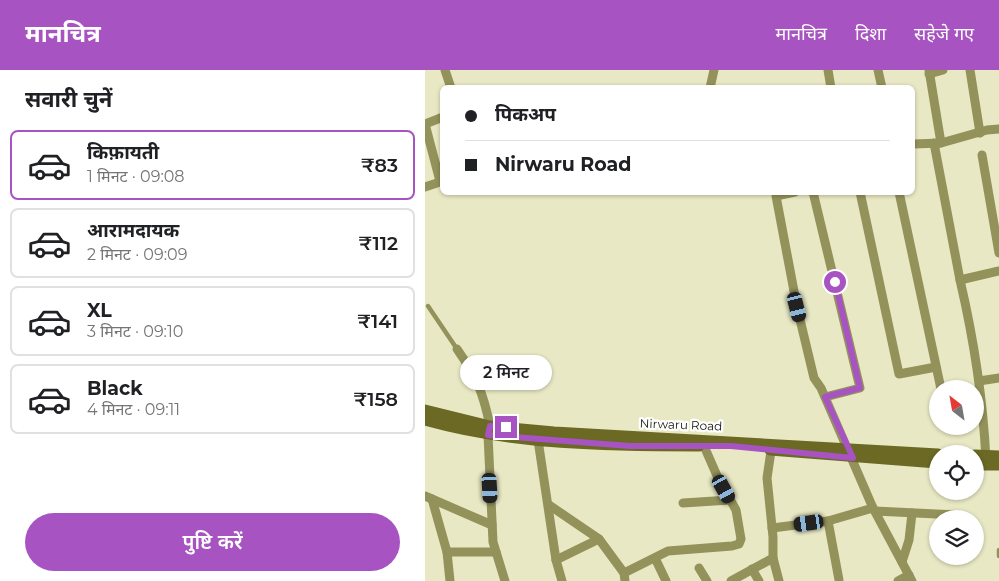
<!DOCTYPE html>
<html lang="hi">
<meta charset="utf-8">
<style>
body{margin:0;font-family:Montserrat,"Noto Sans Devanagari",sans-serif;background:#f2f2f2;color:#202124;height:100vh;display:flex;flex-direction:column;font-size:19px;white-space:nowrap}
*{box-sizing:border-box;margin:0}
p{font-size:16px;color:#757577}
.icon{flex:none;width:28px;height:28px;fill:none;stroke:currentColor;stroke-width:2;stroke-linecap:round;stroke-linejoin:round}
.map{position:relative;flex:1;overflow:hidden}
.drawer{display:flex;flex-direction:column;background:#fff;width:425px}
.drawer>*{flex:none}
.guide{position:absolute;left:15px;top:15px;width:475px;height:110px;border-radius:8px;box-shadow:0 1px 4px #0004;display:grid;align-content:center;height:110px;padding:0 25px;background:#fff}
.needle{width:32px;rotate:329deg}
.tools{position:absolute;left:504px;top:310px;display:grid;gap:10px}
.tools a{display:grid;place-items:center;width:55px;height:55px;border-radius:50%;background:#fff;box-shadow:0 1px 4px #0004;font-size:25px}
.end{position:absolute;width:22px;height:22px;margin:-11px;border:6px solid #a753c2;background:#fff;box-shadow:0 0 0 2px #fff}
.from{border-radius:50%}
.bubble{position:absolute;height:35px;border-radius:18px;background:#fff;box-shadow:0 1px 4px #0004;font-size:16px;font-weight:600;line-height:35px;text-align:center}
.car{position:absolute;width:15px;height:30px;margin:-15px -8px;border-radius:6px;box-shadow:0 0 4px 1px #0007;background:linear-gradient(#222 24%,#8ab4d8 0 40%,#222 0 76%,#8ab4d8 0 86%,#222 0)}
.guide b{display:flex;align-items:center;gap:18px;height:48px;font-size:19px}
.guide b+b{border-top:1px solid #e0e0e0}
.guide i{width:12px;height:12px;background:#202124}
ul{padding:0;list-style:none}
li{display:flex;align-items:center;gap:15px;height:70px;margin:0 10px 8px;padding:0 15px;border:2px solid #e0e0e0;border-radius:8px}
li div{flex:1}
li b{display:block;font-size:19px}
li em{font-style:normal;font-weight:600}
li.current{border-color:#a753c2}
li>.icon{width:45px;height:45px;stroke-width:1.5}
h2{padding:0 25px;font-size:22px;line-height:60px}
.button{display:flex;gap:10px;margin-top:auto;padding:10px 25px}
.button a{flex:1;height:58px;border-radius:30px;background:#a753c2;color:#fff;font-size:20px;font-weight:600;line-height:58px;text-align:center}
header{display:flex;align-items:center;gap:30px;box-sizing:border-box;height:70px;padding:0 25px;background:#a753c2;color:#fff}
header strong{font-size:24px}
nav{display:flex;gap:28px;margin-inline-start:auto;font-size:18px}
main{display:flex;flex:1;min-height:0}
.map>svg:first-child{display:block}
</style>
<header>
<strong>मानचित्र</strong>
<nav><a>मानचित्र</a><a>दिशा</a><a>सहेजे गए</a></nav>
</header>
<main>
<section class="drawer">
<h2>सवारी चुनें</h2>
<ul>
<li class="current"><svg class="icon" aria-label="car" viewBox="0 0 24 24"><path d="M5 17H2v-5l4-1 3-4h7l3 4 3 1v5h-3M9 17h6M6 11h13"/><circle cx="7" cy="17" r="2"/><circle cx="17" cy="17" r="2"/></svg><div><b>किफ़ायती</b><p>1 मिनट · 09:08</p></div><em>₹83</em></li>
<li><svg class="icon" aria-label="car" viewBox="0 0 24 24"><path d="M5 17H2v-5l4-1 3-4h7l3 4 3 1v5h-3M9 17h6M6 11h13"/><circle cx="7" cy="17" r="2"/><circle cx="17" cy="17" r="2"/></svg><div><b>आरामदायक</b><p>2 मिनट · 09:09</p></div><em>₹112</em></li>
<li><svg class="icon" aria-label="car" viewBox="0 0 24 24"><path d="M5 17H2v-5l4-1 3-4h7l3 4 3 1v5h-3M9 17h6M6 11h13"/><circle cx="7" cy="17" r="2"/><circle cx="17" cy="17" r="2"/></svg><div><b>XL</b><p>3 मिनट · 09:10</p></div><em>₹141</em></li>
<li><svg class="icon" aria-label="car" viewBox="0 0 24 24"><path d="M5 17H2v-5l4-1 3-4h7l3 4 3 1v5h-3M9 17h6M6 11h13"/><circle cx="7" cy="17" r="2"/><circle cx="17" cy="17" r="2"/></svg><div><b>Black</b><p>4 मिनट · 09:11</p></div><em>₹158</em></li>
</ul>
<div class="button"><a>पुष्टि करें</a></div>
</section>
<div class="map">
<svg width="574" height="511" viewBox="0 0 574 511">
<rect width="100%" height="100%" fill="#e8e8c4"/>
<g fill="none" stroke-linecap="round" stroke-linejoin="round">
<!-- lane -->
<g stroke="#93925b" stroke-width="4.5">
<polyline points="3,236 32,279"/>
<polyline points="574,480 574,486"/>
</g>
<!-- street -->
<g stroke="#93925b" stroke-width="9">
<polyline points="20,0 26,18"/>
<polyline points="403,0 406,18"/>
<polyline points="453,0 457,18"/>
<polyline points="504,0 516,73"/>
<polyline points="545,0 555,63"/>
<polyline points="504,4 518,0"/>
<polyline points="285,18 289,0"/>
<polyline points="0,54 15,111"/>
<polyline points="0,54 18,47"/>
<polyline points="509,73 535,210 574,201"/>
<polyline points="488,74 516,73 562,60 574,59"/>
<polyline points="557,85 574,183"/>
<polyline points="0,117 18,111"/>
<polyline points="370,122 351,126 372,237 389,308 396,318 448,438 487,511"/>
<polyline points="388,122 435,318 400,327"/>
<polyline points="435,122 474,304 511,297"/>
<polyline points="474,122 516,319"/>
<path d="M 535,210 C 549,270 558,329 561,390"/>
<path d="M 32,279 C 52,308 58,322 65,356"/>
<polyline points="554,311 574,308"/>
<polyline points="63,365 68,472 80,511"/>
<polyline points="113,370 131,490 137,511"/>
<polyline points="0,426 67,455"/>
<polyline points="7,429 22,482"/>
<polyline points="258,433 305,430"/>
<polyline points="124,435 174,469"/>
<polyline points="450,441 532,445 532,449"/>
<polyline points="403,451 414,510"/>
<polyline points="347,458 403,451 448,438"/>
<polyline points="230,488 241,511"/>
<polyline points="348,488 354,511"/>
<polyline points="131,490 174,469 199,503 200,511"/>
<polyline points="477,492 484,470 487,443"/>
<polyline points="274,498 282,511"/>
<polyline points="327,499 334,511"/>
<polyline points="199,503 243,481 307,476 314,474 316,469 311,440 293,408 279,376"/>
<polyline points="25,511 22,482 71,482"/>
<polyline points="306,511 348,488 348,467 342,408 346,381"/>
<polyline points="473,511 484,505"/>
</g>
<!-- secondary -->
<g stroke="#6b6923" stroke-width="11">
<polyline points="0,340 65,356 129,362 513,384"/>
<path d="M 0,350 C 89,375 182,376 274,376"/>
<polyline points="345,380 512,393"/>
<polyline points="550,385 574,386"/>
<polyline points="550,395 574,395"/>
</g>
</g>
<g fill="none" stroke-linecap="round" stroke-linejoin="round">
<!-- route -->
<polyline stroke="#a753c2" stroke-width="6" points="81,357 65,356 63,365 205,376 306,376 428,388 400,327 435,318 410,212"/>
</g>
<g text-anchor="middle" stroke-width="4.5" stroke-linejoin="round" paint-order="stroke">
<!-- street labels -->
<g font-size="12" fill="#151508" stroke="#fff">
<text transform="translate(256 355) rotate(2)" y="4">Nirwaru Road</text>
</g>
</g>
</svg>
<div class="tools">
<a><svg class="needle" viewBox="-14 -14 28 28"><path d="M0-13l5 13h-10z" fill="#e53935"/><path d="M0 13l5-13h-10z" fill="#757577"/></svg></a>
<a><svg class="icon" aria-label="locate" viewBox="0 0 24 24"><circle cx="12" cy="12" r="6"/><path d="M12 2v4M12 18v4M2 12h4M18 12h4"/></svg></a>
<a><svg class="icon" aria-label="layers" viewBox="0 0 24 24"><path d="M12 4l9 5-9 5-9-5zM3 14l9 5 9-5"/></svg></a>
</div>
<i class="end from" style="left:410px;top:212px"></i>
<i class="end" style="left:81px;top:357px"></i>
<div class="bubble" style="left:35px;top:285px;width:92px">2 मिनट</div>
<i class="car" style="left:372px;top:237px;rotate:166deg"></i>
<i class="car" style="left:65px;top:418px;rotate:177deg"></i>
<i class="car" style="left:299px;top:419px;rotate:151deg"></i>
<i class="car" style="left:384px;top:453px;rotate:262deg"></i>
<div class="guide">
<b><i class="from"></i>पिकअप</b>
<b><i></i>Nirwaru Road</b>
</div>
</div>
</main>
